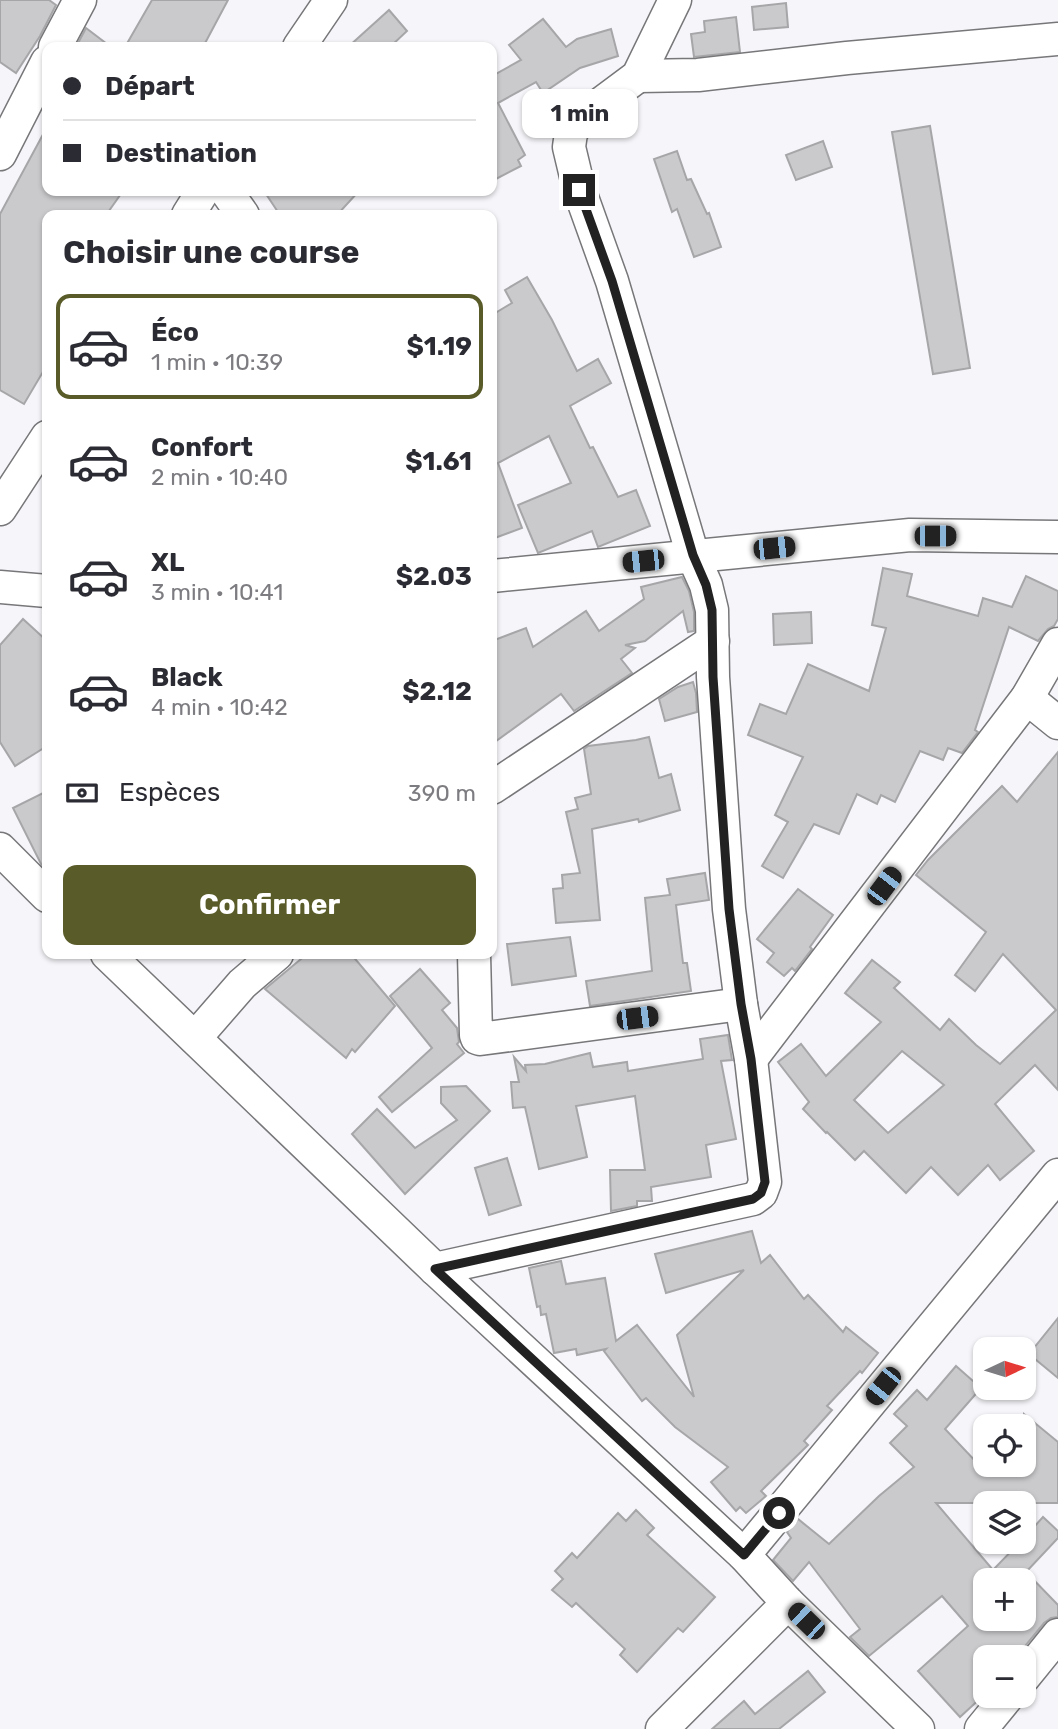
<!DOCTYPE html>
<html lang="fr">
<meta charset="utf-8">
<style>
body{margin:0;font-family:Rubik,sans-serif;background:#f7f7f7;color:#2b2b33;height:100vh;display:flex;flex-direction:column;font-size:26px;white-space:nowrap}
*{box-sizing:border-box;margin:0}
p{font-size:23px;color:#7c7c81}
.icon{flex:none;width:38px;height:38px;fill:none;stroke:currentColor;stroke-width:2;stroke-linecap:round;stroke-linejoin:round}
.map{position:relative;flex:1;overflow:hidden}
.drawer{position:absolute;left:42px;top:210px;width:455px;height:749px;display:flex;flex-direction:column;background:#fff;border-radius:14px;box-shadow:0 2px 5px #0004}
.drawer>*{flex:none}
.hud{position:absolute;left:42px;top:42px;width:455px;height:154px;border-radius:14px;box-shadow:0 2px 5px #0004;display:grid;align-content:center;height:154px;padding:0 21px;background:#fff}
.needle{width:46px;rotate:86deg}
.fabs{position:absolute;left:973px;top:1337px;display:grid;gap:14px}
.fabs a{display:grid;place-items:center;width:63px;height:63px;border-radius:14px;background:#fff;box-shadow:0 2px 5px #0004;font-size:35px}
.end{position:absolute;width:32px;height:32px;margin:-16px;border:9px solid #222223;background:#fff;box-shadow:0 0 0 4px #fff}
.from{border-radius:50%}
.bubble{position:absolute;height:49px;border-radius:14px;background:#fff;box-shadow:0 2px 5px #0004;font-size:23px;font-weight:700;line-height:49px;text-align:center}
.car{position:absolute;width:21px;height:42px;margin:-21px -10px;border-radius:9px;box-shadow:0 0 5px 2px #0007;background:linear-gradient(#222 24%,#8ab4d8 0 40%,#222 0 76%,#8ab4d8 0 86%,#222 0)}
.hud b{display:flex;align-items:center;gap:24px;height:66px;font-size:26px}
.hud b+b{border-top:2px solid #e1e1e2}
.hud i{width:18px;height:18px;background:#2b2b33}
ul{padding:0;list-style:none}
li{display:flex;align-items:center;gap:21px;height:105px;margin:0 14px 10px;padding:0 7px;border:4px solid transparent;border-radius:14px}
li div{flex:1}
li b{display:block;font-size:26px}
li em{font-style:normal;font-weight:700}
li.selected{border-color:#595b28}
li>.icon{width:63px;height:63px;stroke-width:1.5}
h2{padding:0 21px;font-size:32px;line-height:84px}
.pay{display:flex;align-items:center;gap:18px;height:77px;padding:0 21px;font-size:26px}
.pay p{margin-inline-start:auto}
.button{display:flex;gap:14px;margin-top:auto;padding:14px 21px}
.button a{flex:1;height:80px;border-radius:14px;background:#595b28;color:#fff;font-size:28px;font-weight:700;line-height:80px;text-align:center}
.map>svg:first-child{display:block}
</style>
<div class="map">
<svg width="1058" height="1729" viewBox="0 0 1058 1729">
<rect width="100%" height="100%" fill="#f6f5f9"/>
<!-- building -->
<g fill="#cacacd" stroke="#a6a6a9" stroke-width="2" fill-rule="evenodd">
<polygon points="0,0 49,0 56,5 40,36 16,73 0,62"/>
<polygon points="152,0 228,0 203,47 125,47"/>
<polygon points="786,3 788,27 754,30 752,7"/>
<polygon points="389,10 407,31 390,47 348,47"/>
<polygon points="736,17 740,52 694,57 691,34 705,32 704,21"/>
<polygon points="543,19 566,47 577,39 611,29 618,56 580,68 543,93 536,82 498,103 525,155 518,160 521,166 492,181 492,76 521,60 509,45"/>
<polygon points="86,28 111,47 80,47 77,45"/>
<polygon points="930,126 970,368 933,374 892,132"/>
<polygon points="47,127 47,191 123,191 106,215 47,215 47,365 24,404 0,390 0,214"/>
<polygon points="823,141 832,167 796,180 786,155"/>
<polygon points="677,151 687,180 691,179 707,214 709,213 721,247 694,257 677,209 672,212 654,159"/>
<polygon points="264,191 359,191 337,215 280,215"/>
<polygon points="527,277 552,320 577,371 598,359 611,383 570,406 590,448 593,447 618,497 636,490 650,526 598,547 592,531 538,553 518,505 571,483 549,436 498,463 522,528 492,539 492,315 512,303 505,290"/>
<polygon points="883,568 912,574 907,596 978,616 983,598 1012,607 1026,576 1058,591 1058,619 1054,626 1048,629 1038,641 1009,627 975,730 978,732 962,753 948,748 943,760 920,751 895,802 881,795 877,804 857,794 839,834 814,824 783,878 762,866 788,822 775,815 803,757 748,735 760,704 786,714 808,664 869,691 886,628 872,625"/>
<polygon points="682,577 689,591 694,612 694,631 688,632 683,611 645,641 625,645 635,648 621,659 632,673 574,711 561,694 492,744 492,641 526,628 533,647 586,611 599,631 644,599 641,587"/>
<polygon points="811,612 812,643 774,645 773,614"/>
<polygon points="23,619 47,641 47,746 15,766 0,742 0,645"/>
<polygon points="693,682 696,693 697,712 665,721 659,699 678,687"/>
<polygon points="649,737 659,778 671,774 680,810 639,822 638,819 592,829 600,920 556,923 553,889 563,888 562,875 580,873 566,812 578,809 575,798 591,794 584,749 588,746 636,740"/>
<path d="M 1058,752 L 1058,1090 L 1035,1065 L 995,1104 L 1034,1151 L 1000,1180 L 988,1165 L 958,1195 L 931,1167 L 906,1193 L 864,1151 L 855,1160 L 827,1132 L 826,1133 L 803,1109 L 809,1102 L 778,1062 L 801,1044 L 826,1076 L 881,1022 L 845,993 L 872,960 L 900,982 L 894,988 L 940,1030 L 949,1019 L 976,1045 L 1000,1064 L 1056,1010 L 1003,954 L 975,991 L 955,975 L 986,932 L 916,875 L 928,860 L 1002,786 L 1017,802 ZM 902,1051 L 944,1085 L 888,1133 L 854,1100 Z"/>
<polygon points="47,791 47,870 41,864 13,808"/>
<polygon points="705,873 709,900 676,905 683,963 687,963 691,991 590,1006 586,981 652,971 645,898 670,895 667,879"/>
<polygon points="798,889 833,915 810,947 812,949 795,971 792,968 784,976 767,962 774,953 757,939"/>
<polygon points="570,937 576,976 512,985 507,944"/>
<polygon points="307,954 351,954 395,1006 355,1052 352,1049 346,1058 265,989"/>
<polygon points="420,969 450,1003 442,1010 457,1028 459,1042 457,1044 464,1053 392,1112 379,1097 432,1048 390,996"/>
<polygon points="728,1035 732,1060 721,1061 736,1139 706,1145 711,1177 651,1187 652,1201 637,1201 637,1206 611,1211 610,1170 645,1170 635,1096 576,1106 587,1157 539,1169 525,1107 513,1108 511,1082 519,1082 514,1057 526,1071 525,1065 545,1064 590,1053 593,1067 627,1062 628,1071 703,1059 700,1039"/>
<polygon points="466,1086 490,1111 405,1194 352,1134 377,1109 415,1148 457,1120 441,1103 441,1087"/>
<polygon points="507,1158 521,1205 489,1215 475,1168"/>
<polygon points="752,1231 761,1263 770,1255 804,1299 808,1295 843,1332 846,1327 878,1353 862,1373 860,1371 827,1406 832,1410 804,1441 808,1445 761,1491 766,1496 746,1513 740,1507 736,1511 711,1482 728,1467 675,1427 646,1398 642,1401 604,1351 606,1349 577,1355 576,1349 554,1353 546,1314 541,1315 540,1306 537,1307 529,1268 561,1261 566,1284 605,1278 616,1341 637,1325 694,1397 677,1335 744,1270 666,1293 655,1254"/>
<polygon points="1058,1318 1058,1378 1029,1354"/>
<path d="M 956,1366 L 981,1388 L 945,1429 L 979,1465 L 1024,1465 L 1024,1414 L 1058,1442 L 1058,1503 L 936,1503 L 993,1570 L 1020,1542 L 1024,1542 L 1024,1538 L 1043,1517 L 1058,1531 L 1058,1538 L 1026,1572 L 1058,1605 L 1058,1617 L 1051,1618 L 1044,1623 L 1016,1657 L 985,1657 L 985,1694 L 960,1717 L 918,1671 L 968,1626 L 942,1596 L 869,1656 L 850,1637 L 860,1629 L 809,1562 L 793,1581 L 773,1560 L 791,1538 L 787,1532 L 798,1519 L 829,1544 L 879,1496 L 914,1467 L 890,1443 L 907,1426 L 894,1414 L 917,1390 L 927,1400 ZM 985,1580 L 1024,1580 L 1024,1619 L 985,1619 Z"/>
<polygon points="636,1510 654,1528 647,1535 715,1597 683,1632 678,1628 637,1672 620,1655 625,1649 576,1603 572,1607 552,1590 563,1579 555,1571 572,1553 577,1558 618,1513 626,1521"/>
<polygon points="808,1671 825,1692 779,1729 712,1729 744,1701 755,1714"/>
</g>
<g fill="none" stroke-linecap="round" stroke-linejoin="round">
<!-- minor casing -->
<g stroke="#77777a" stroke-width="35">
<g id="minor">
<polyline points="55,47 80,0"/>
<polyline points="299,47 331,0"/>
<polyline points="638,76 698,75 847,58 1058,39"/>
<polyline points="0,154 47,62"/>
<polyline points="226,191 243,215"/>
<polyline points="188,215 203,191"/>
<polyline points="0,509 47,437"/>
<polyline points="492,576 910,535 1058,537"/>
<polyline points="0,587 47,591"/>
<polyline points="1027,698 1058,723"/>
<polyline points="492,788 713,641"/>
<polyline points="0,849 47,896"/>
<polyline points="107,954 435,1269 744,1555 788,1603 918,1729"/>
<polyline points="474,954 476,1035 477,1038 480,1039 741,1004"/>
<polyline points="195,1038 242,984 277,954"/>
<polyline points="751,1059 1027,698 1058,644"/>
<polyline points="435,1269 753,1199 761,1193 765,1182 751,1059 741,1004 729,909 713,677 712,610 706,585 693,556 612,281 579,189 569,147 571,133 579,120 638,76 675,0"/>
<polyline points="744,1555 1058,1175"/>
<polyline points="1024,1677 1058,1635"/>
<polyline points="662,1729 788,1603"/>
<polyline points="981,1729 1008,1696"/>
</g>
</g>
<!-- minor -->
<use href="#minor" stroke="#fff" stroke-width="32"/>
</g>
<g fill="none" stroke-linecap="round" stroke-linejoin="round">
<!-- route -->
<polyline stroke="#222223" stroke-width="9" points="579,190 612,281 693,555 706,585 712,610 713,677 729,909 741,1004 751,1059 765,1182 761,1193 753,1199 435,1269 744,1555 779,1513"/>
</g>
</svg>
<div class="fabs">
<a><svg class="needle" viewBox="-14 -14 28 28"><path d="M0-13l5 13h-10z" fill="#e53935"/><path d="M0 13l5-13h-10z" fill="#7c7c81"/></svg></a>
<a><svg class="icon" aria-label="locate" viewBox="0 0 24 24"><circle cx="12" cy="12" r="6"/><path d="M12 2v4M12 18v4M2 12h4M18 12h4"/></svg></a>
<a><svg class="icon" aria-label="layers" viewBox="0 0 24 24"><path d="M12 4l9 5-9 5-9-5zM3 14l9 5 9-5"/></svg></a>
<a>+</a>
<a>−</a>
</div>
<i class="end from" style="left:779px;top:1513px"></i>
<i class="end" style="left:579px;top:190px"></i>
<div class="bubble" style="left:522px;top:89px;width:116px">1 min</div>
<i class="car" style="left:935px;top:536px;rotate:90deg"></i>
<i class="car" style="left:774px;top:548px;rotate:84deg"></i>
<i class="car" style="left:643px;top:561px;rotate:264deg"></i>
<i class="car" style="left:884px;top:886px;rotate:37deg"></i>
<i class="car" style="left:637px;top:1018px;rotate:83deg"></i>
<i class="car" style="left:883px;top:1386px;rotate:219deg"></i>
<i class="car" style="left:806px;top:1621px;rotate:314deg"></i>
<div class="hud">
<b><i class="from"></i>Départ</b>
<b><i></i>Destination</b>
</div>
<section class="drawer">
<h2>Choisir une course</h2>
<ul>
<li class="selected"><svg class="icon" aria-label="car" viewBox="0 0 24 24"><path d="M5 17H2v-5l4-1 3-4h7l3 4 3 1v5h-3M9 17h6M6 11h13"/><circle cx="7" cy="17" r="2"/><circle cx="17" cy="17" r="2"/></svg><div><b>Éco</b><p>1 min · 10:39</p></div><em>$1.19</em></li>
<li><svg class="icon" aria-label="car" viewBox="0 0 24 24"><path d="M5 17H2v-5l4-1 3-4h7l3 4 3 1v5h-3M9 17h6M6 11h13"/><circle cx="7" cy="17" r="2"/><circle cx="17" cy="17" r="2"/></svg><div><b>Confort</b><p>2 min · 10:40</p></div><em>$1.61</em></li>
<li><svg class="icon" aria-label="car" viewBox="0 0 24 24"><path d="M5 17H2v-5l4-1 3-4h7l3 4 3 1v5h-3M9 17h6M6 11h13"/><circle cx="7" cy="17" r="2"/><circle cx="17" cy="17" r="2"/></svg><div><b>XL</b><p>3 min · 10:41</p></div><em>$2.03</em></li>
<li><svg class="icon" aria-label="car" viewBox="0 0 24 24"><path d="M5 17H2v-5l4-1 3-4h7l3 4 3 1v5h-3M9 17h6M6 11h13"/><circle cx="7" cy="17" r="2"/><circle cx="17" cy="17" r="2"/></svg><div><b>Black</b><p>4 min · 10:42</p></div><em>$2.12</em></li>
</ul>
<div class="pay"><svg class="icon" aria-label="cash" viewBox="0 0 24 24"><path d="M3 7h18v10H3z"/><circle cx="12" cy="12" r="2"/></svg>Espèces<p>390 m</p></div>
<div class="button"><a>Confirmer</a></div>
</section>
</div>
